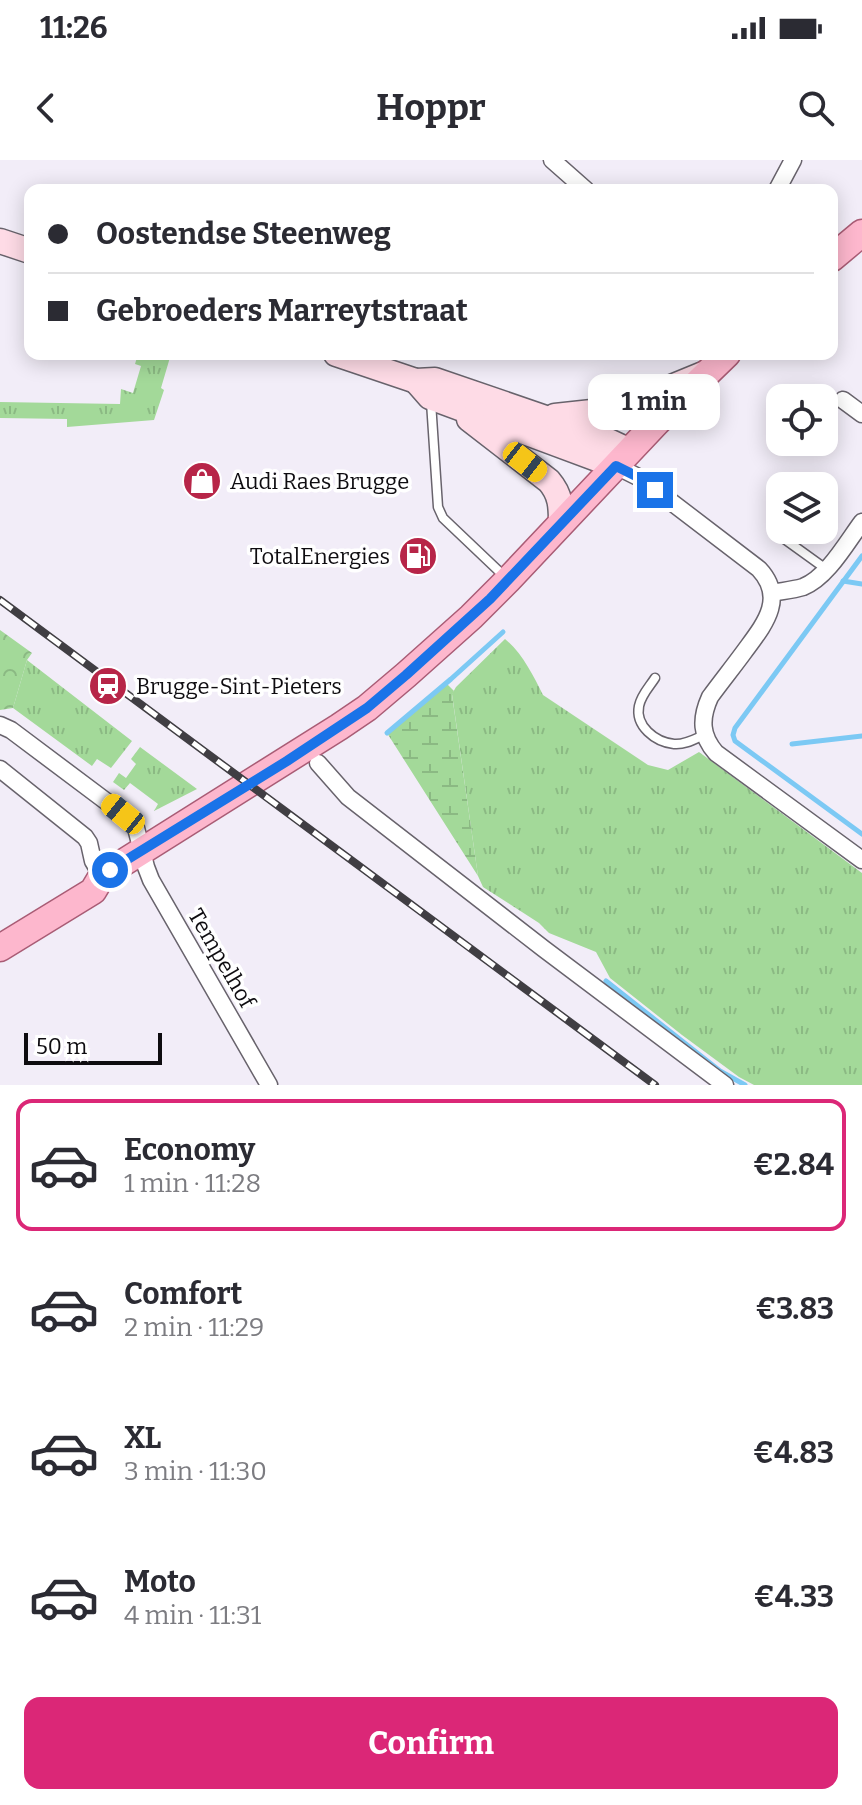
<!DOCTYPE html>
<meta charset="utf-8">
<style>
body{margin:0;font-family:Bitter,serif;background:#f7f7f7;color:#2b2b33;height:100vh;display:flex;flex-direction:column;font-size:30px;white-space:nowrap}
*{box-sizing:border-box;margin:0}
p{font-size:26px;color:#7c7c81}
.icon{flex:none;width:44px;height:44px;fill:none;stroke:currentColor;stroke-width:2;stroke-linecap:round;stroke-linejoin:round}
.map{position:relative;height:925px;overflow:hidden}
.side{display:flex;flex-direction:column;background:#fff;flex:1}
.side>*{flex:none}
.hud{position:absolute;left:24px;top:24px;width:814px;height:176px;border-radius:16px;box-shadow:0 4px 20px #0003;display:grid;align-content:center;height:176px;padding:0 24px;background:#fff}
.fabs{position:absolute;left:766px;top:224px;display:grid;gap:16px}
.fabs a{display:grid;place-items:center;width:72px;height:72px;border-radius:16px;background:#fff;box-shadow:0 4px 20px #0003;font-size:40px}
.scale{position:absolute;left:24px;bottom:20px;width:138px;box-sizing:border-box;padding-left:8px;border:4px solid #0e0c10;border-top:0;font-size:22px;line-height:28px;white-space:nowrap;color:#0e0c10;-webkit-text-stroke:6px #fff;paint-order:stroke}
.end{position:absolute;width:36px;height:36px;margin:-18px;border:10px solid #1a73e8;background:#fff;box-shadow:0 0 0 4px #fff}
.from{border-radius:50%}
.bubble{position:absolute;height:56px;border-radius:16px;background:#fff;box-shadow:0 4px 20px #0003;font-size:26px;font-weight:700;line-height:56px;text-align:center}
.car{position:absolute;width:24px;height:48px;margin:-24px -12px;border-radius:10px;box-shadow:0 0 6px 2px #0007;background:linear-gradient(#f5c518 24%,#345 0 40%,#f5c518 0 76%,#345 0 86%,#f5c518 0)}
.hud b{display:flex;align-items:center;gap:28px;height:76px;font-size:30px}
.hud b+b{border-top:2px solid #e1e1e2}
.hud i{width:20px;height:20px;background:#2b2b33}
ul{padding:14px 0 0;list-style:none}
li{display:flex;align-items:center;gap:24px;height:132px;margin:0 16px 12px;padding:0 8px;border:4px solid transparent;border-radius:16px}
li div{flex:1}
li b{display:block;font-size:30px}
li em{font-style:normal;font-weight:700}
li.on{border-color:#db2777}
li>.icon{width:72px;height:72px;stroke-width:1.5}
.primary-button{display:flex;gap:16px;margin-top:auto;padding:16px 24px}
.primary-button a{flex:1;height:92px;border-radius:16px;background:#db2777;color:#fff;font-size:32px;font-weight:700;line-height:92px;text-align:center}
.status{display:flex;justify-content:space-between;align-items:center;height:56px;padding:0 40px;background:#fff;direction:ltr}
.status svg{height:22px;fill:currentColor}
header{display:flex;justify-content:space-between;align-items:center;height:104px;padding:0 24px;background:#fff;font-size:36px;font-weight:700}
.map>svg:first-child{display:block}
</style>
<div class="status"><b>11:26</b><svg viewBox="0 0 49 12"><path d="M0 12V9h3v3zM5 12V6h3v6zM10 12V3h3v9zM15 12V0h3v12zM26 1h20v11H26zM47 4h2v5h-2z"/></svg></div>
<header><svg class="icon" aria-label="back" viewBox="0 0 24 24"><path d="M15 5l-7 7 7 7"/></svg>Hoppr<svg class="icon" aria-label="search" viewBox="0 0 24 24"><circle cx="10" cy="10" r="6"/><path d="M15 15l6 6"/></svg></header>
<div class="map">
<svg width="862" height="925" viewBox="0 0 862 925">
<defs>
<pattern id="grass-tufts" width="24" height="20" patternUnits="userSpaceOnUse" patternTransform="scale(2)"><rect width="24" height="20" fill="#a3d999"/><path d="M3 7l-1-3M5 7V3M7 7l1-3M15 17l-1-3M17 17v-4M19 17l1-3" fill="none" stroke="#8bb983"/></pattern>
<pattern id="wetland-marsh" width="20" height="14" patternUnits="userSpaceOnUse" patternTransform="scale(2)"><rect width="20" height="14" fill="#a3d999"/><path d="M1 5h8M5 5V1M11 12h8M15 12V8" fill="none" stroke="#8bb983"/></pattern>
<pattern id="park-crowns" width="20" height="18" patternUnits="userSpaceOnUse" patternTransform="scale(2)"><rect width="20" height="18" fill="#a3d999"/><path d="M2 6a3 3 0 1 1 6 0M12 15a3 3 0 1 1 6 0" fill="none" stroke="#8bb983"/></pattern>
</defs>
<rect width="100%" height="100%" fill="#f2edf8"/>
<!-- grass -->
<g fill="url(#grass-tufts)">
<polygon points="138,194 171,194 161,228 164,230 154,260 67,267 67,259 0,258 0,242 120,244 121,229 133,233 141,206 135,204"/>
<path d="M 505,479 C 522,493 533,515 543,535 L 648,605 L 668,610 L 699,592 L 862,713 L 862,925 L 754,925 L 739,917 L 682,875 L 610,818 L 596,792 L 549,773 L 539,763 L 483,727 L 478,716 L 452,534 L 456,527 Z"/>
<polygon points="27,500 132,581 111,608 97,599 92,606 13,548"/>
<polygon points="140,587 197,629 154,651 158,644 130,623 124,630 113,622 119,613 126,618 136,604 131,599"/>
</g>
<!-- wetland -->
<polygon fill="url(#wetland-marsh)" points="446,523 454,531 452,535 478,716 387,573"/>
<!-- park -->
<polygon fill="url(#park-crowns)" points="0,470 32,493 27,500 13,548 0,550"/>
<g fill="none" stroke-linecap="round" stroke-linejoin="round">
<!-- stream -->
<g stroke="#7cc9f4" stroke-width="5">
<polyline points="862,396 735,568 733,575 735,581 862,674"/>
<polyline points="843,421 862,424"/>
<polyline points="387,573 451,519 503,472"/>
<polyline points="792,584 862,576"/>
<polyline points="606,821 720,911 745,925"/>
</g>
<!-- lane casing -->
<g stroke="#68636c" stroke-width="11">
<g id="lane">
<polyline points="431,242 438,347 443,358 504,416"/>
<polyline points="780,359 779,371 783,378 826,409"/>
<path d="M 655,518 C 650,526 641,535 639,546 C 635,566 655,582 674,584 C 685,585 695,579 704,575"/>
</g>
</g>
<!-- street casing -->
<g stroke="#68636c" stroke-width="19">
<g id="street">
<polyline points="552,0 586,30"/>
<polyline points="777,30 793,0"/>
<polyline points="843,240 862,254"/>
<path d="M 616,306 L 640,318 L 759,409 C 787,439 763,466 744,492 C 733,507 721,522 710,537 C 700,559 701,576 716,593 L 862,700"/>
<path d="M 772,433 C 782,431 793,430 803,427 C 827,418 847,382 862,362"/>
<polyline points="0,565 11,570 123,654 136,668 146,707 151,720 269,925"/>
<polyline points="318,603 348,637 544,789 725,925"/>
<polyline points="0,609 85,677 89,683 93,701 102,716"/>
</g>
</g>
<!-- secondary casing -->
<g stroke="#68636c" stroke-width="27">
<g id="secondary">
<polyline points="0,81 30,91"/>
<polyline points="336,194 416,221 435,220 598,276 630,291"/>
<polyline points="416,221 430,237 616,306"/>
<polyline points="555,256 592,252 625,246 703,214"/>
<path d="M 469,259 L 549,321 C 561,335 561,347 561,364"/>
</g>
</g>
<!-- primary casing -->
<g stroke="#a95c75" stroke-width="29">
<g id="primary">
<polyline points="832,98 862,73"/>
<polyline points="0,788 93,731 102,716 339,567 367,548 406,515 471,457 508,420 657,262 727,194"/>
</g>
</g>
<!-- lane -->
<use href="#lane" stroke="#fff" stroke-width="8"/>
<!-- street -->
<use href="#street" stroke="#fff" stroke-width="16"/>
<!-- secondary -->
<use href="#secondary" stroke="#fedbe6" stroke-width="24"/>
<!-- primary -->
<use href="#primary" stroke="#fdb7cd" stroke-width="26"/>
<!-- rail casing -->
<g stroke="#403e43" stroke-width="8">
<polyline id="rail" points="0,440 655,925"/>
</g>
<!-- rail -->
<use href="#rail" stroke="#fff" stroke-width="5" stroke-dasharray="15" stroke-linecap="butt"/>
</g>
<g fill="none" stroke-linecap="round" stroke-linejoin="round">
<!-- route -->
<polyline stroke="#1a73e8" stroke-width="10" points="110,710 287,601 367,548 406,515 490,439 616,306 640,318 655,330"/>
</g>
<!-- icons -->
<defs>
<g id="shop-disc" transform="scale(2)"><circle r="9.5" fill="#b72548" stroke="#fff"/><path d="M-5-2.5h2.3a2.7 3.5 0 0 1 5.4 0H5L5.5 6h-11ZM-1.5-2.5h3a1.5 2.3 0 0 0-3 0Z" fill="#fff"/></g>
<g id="fuel-disc" transform="scale(2)"><circle r="9.5" fill="#b72548" stroke="#fff"/><path d="M-5.5-6h7V0h2V4h1.3V-2.5L3-4.5l.8-.8L6-3V5H2.5V1h-1V6h-7ZM-4.2-4.7v3.2H.2V-4.7Z" fill="#fff"/></g>
<g id="station-disc" transform="scale(2)"><circle r="9.5" fill="#b72548" stroke="#fff"/><path d="M-3-6H3Q5-6 5-4V2Q5 4 3 4L4.5 6H3L1.5 4h-3L-3 6H-4.5L-3 4Q-5 4-5 2V-4Q-5-6-3-6ZM-3.5-4v3h7v-3ZM-3.5 1v1.5H-2V1ZM2 1v1.5H3.5V1Z" fill="#fff"/></g>
</defs>
<g fill-rule="evenodd">
<use href="#shop-disc" x="202" y="321"/>
<use href="#fuel-disc" x="418" y="396"/>
<use href="#station-disc" x="108" y="526"/>
</g>
<g text-anchor="middle" stroke-width="7" stroke-linejoin="round" paint-order="stroke">
<!-- poi labels -->
<g font-size="22" fill="#0e0c10" stroke="#fff" text-anchor="start">
<text x="230" y="329">Audi Raes Brugge</text>
<text x="390" y="404" text-anchor="end">TotalEnergies</text>
<text x="136" y="534">Brugge-Sint-Pieters</text>
</g>
<!-- street labels -->
<g font-size="22" fill="#0e0c10" stroke="#fff">
<text transform="translate(222 798) rotate(60)" y="8">Tempelhof</text>
</g>
</g>
</svg>
<div class="fabs">
<a><svg class="icon" aria-label="locate" viewBox="0 0 24 24"><circle cx="12" cy="12" r="6"/><path d="M12 2v4M12 18v4M2 12h4M18 12h4"/></svg></a>
<a><svg class="icon" aria-label="layers" viewBox="0 0 24 24"><path d="M12 4l9 5-9 5-9-5zM3 14l9 5 9-5"/></svg></a>
</div>
<div class="scale">50 m</div>
<i class="end from" style="left:110px;top:710px"></i>
<i class="end" style="left:655px;top:330px"></i>
<div class="bubble" style="left:588px;top:214px;width:132px">1 min</div>
<i class="car" style="left:525px;top:302px;rotate:128deg"></i>
<i class="car" style="left:123px;top:654px;rotate:309deg"></i>
<div class="hud">
<b><i class="from"></i>Oostendse Steenweg</b>
<b><i></i>Gebroeders Marreytstraat</b>
</div>
</div>
<section class="side">
<ul>
<li class="on"><svg class="icon" aria-label="car" viewBox="0 0 24 24"><path d="M5 17H2v-5l4-1 3-4h7l3 4 3 1v5h-3M9 17h6M6 11h13"/><circle cx="7" cy="17" r="2"/><circle cx="17" cy="17" r="2"/></svg><div><b>Economy</b><p>1 min · 11:28</p></div><em>€2.84</em></li>
<li><svg class="icon" aria-label="car" viewBox="0 0 24 24"><path d="M5 17H2v-5l4-1 3-4h7l3 4 3 1v5h-3M9 17h6M6 11h13"/><circle cx="7" cy="17" r="2"/><circle cx="17" cy="17" r="2"/></svg><div><b>Comfort</b><p>2 min · 11:29</p></div><em>€3.83</em></li>
<li><svg class="icon" aria-label="car" viewBox="0 0 24 24"><path d="M5 17H2v-5l4-1 3-4h7l3 4 3 1v5h-3M9 17h6M6 11h13"/><circle cx="7" cy="17" r="2"/><circle cx="17" cy="17" r="2"/></svg><div><b>XL</b><p>3 min · 11:30</p></div><em>€4.83</em></li>
<li><svg class="icon" aria-label="car" viewBox="0 0 24 24"><path d="M5 17H2v-5l4-1 3-4h7l3 4 3 1v5h-3M9 17h6M6 11h13"/><circle cx="7" cy="17" r="2"/><circle cx="17" cy="17" r="2"/></svg><div><b>Moto</b><p>4 min · 11:31</p></div><em>€4.33</em></li>
</ul>
<div class="primary-button"><a>Confirm</a></div>
</section>
